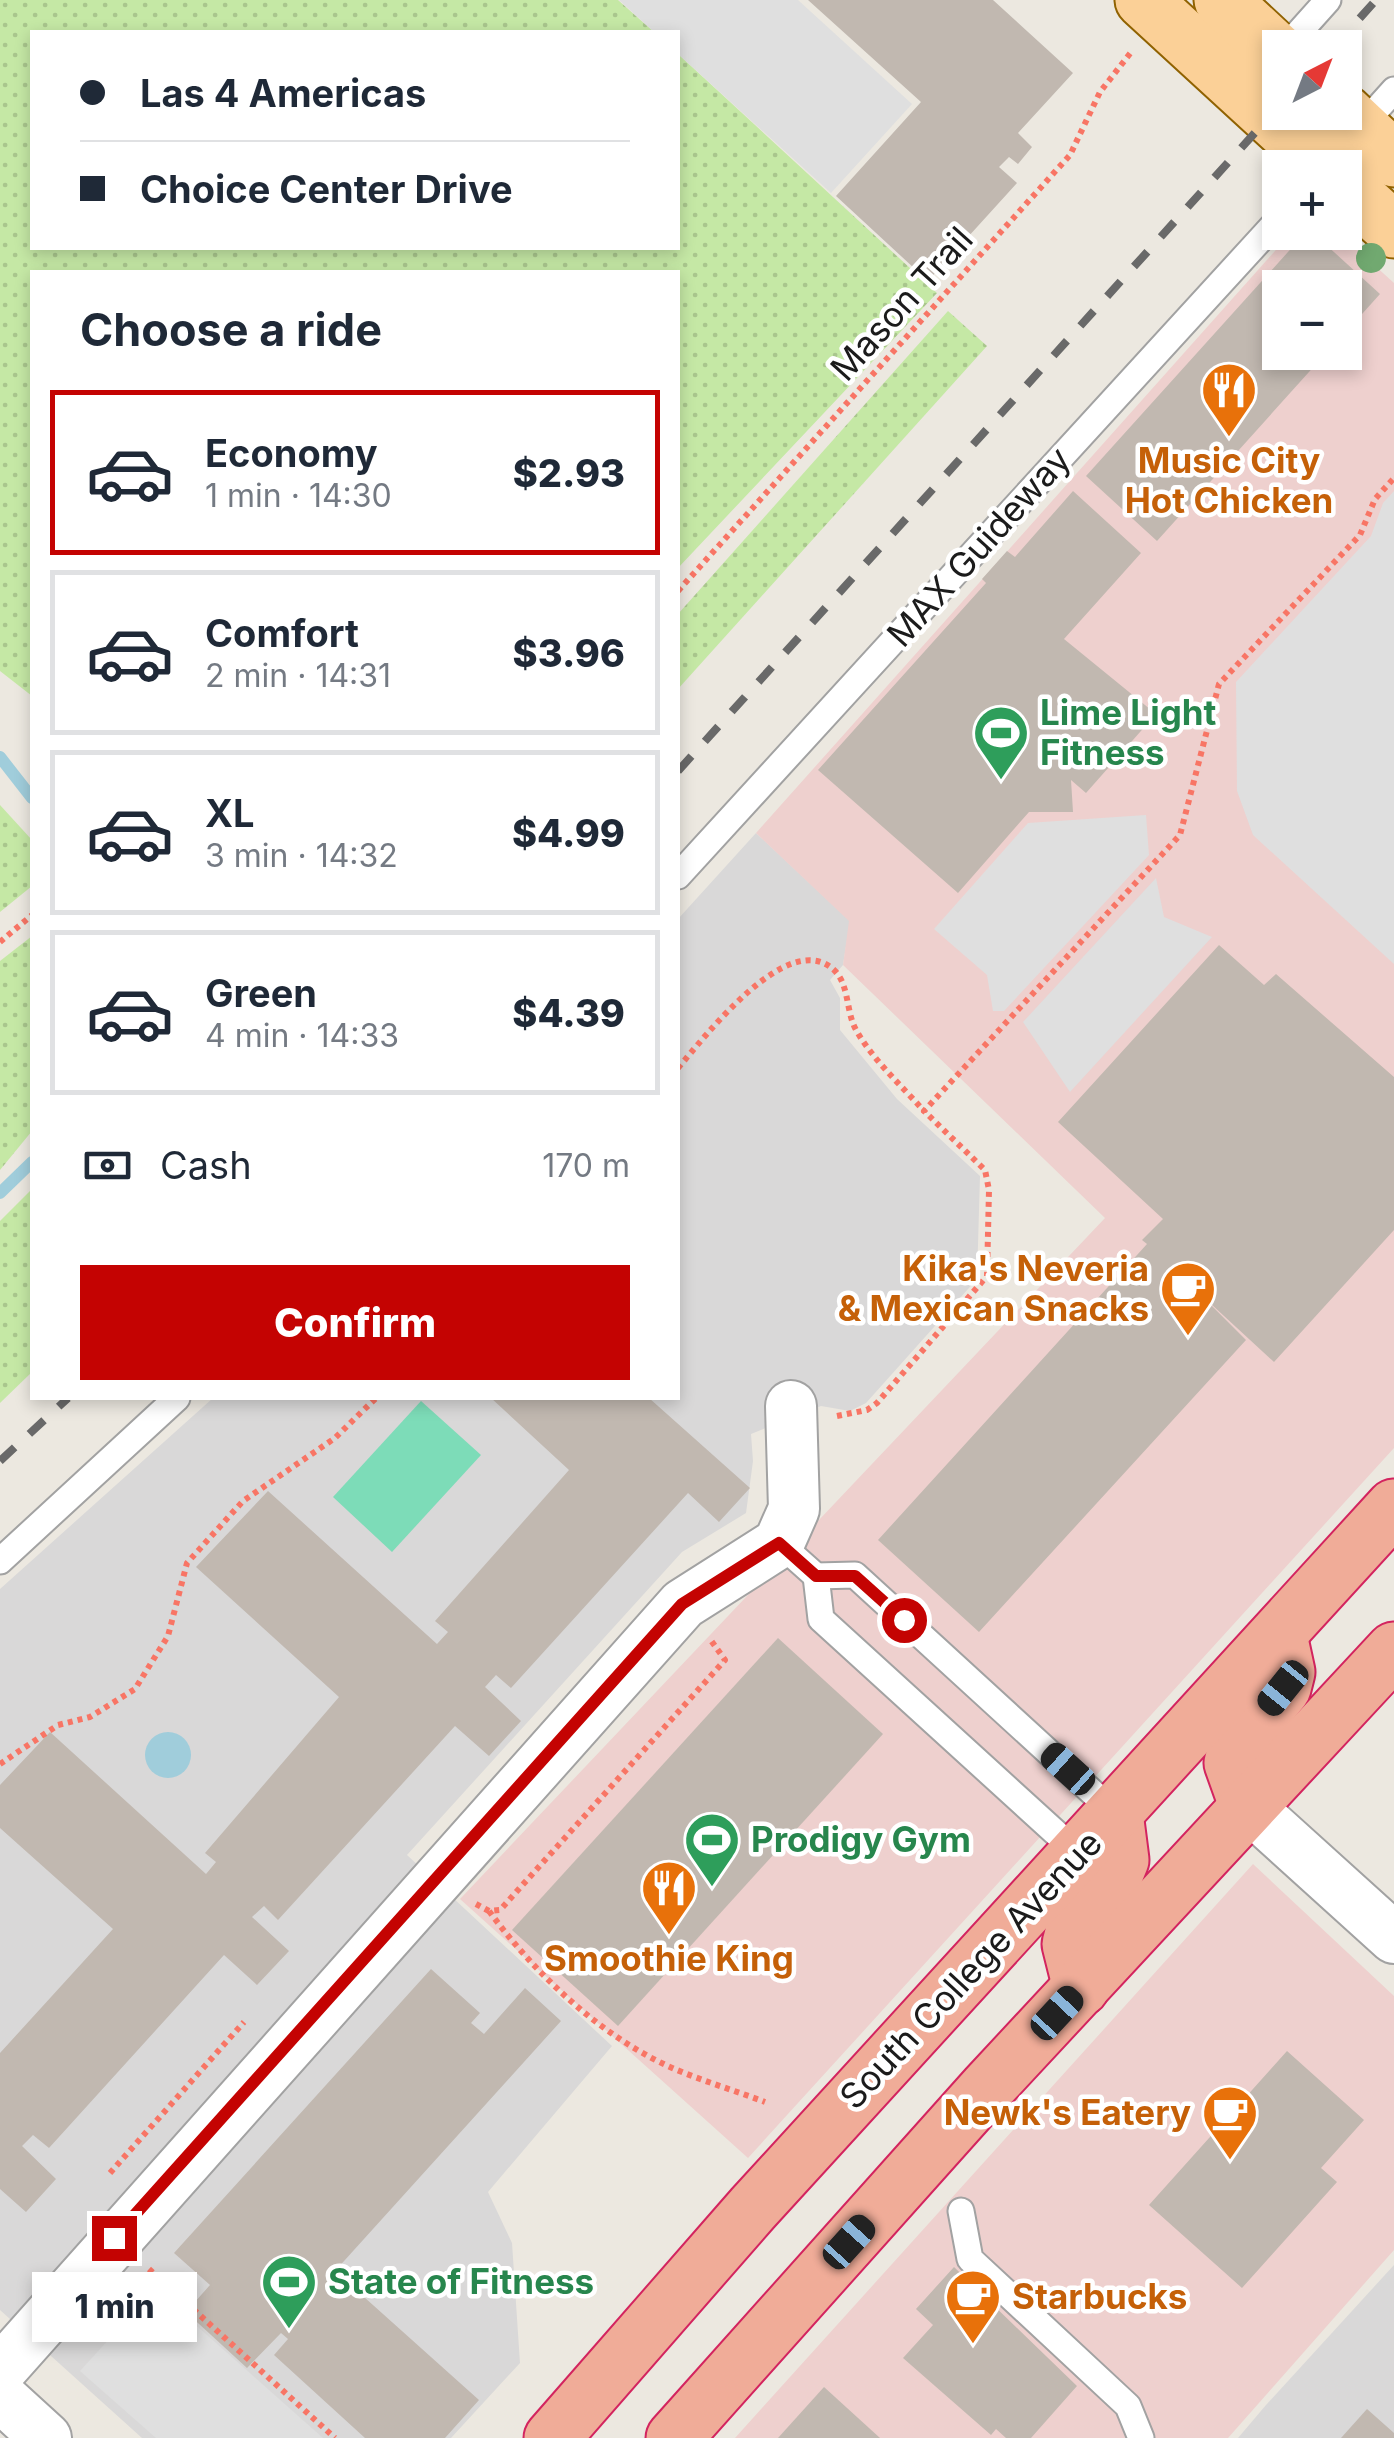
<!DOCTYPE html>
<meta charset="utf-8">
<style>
body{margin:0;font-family:Inter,sans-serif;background:#f2f2f3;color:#1f2937;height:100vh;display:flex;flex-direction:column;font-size:38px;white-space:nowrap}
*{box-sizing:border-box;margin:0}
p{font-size:32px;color:#747a83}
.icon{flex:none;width:55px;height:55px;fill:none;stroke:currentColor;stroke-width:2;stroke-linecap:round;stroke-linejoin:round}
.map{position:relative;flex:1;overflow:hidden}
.sheet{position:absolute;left:30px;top:270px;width:650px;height:1130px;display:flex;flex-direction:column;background:#fff;border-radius:0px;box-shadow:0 5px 15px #0003}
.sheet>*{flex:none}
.hud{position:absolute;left:30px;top:30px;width:650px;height:220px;border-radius:0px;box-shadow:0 5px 15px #0003;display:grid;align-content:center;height:220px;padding:0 50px;background:#fff}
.needle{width:65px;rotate:42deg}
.controls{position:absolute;left:1262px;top:30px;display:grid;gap:20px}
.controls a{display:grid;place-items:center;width:100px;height:100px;border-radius:0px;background:#fff;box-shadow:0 5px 15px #0003;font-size:50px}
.end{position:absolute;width:45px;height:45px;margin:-22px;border:12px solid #c40302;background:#fff;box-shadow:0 0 0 5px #fff}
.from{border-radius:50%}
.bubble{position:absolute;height:70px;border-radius:0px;background:#fff;box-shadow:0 5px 15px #0003;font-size:32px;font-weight:800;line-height:70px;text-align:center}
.car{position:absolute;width:30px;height:60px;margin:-30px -15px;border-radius:12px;box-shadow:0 0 8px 2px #0007;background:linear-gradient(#222 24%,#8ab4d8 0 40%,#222 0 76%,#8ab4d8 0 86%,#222 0)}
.hud b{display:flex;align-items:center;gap:35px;height:95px;font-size:38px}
.hud b+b{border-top:2px solid #e0e1e3}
.hud i{width:25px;height:25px;background:#1f2937}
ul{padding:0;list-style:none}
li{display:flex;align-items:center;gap:30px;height:165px;margin:0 20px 15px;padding:0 30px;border:5px solid #e0e1e3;border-radius:0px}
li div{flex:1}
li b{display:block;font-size:38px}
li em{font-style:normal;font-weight:800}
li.on{border-color:#c40302}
li>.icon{width:90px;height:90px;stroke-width:1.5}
h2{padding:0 50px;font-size:45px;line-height:120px}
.pay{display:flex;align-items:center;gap:25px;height:110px;padding:0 50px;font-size:38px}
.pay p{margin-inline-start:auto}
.primary-button{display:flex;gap:20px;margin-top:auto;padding:20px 50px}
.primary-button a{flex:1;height:115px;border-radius:0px;background:#c40302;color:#fff;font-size:40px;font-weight:800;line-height:115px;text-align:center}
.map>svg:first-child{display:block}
</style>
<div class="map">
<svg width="1394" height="2438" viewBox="0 0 1394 2438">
<defs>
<pattern id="grass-dots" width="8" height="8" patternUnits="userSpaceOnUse" patternTransform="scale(2.5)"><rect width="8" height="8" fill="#c5e8a5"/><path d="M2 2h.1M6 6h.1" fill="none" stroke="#a9c68d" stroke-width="1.8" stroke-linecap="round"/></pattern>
</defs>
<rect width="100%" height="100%" fill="#ece8e0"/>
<!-- residential -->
<g fill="#d9d8d8">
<polygon points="756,833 850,921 843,965 830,980 840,998 840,1030 897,1099 980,1176 977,1279 866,1403 850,1411 821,1406 751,1434 753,1461 746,1513 682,1552 407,1855 612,2046 488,2192 512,2243 520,2363 451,2438 142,2438 0,2310 0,1589 213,1398 678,1398 678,919"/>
<polygon points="1394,2265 1394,2438 1238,2438 1266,2405"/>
</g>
<!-- commercial -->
<g fill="#eed0ce" fill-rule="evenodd">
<path d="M 1291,233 L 1339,233 L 1394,283 L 1394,1448 L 748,2158 L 460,1899 L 1105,1218 L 843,965 L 849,921 L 756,833 ZM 1280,288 L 1345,288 L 1345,352 L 1280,352 Z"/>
<polygon points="1253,1864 1394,1996 1394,2250 1228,2438 735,2438"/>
</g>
<!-- grass -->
<g fill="url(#grass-dots)">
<polygon points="0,0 618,0 654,32 32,32 32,248 678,248 678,54 937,293 678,568 678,272 32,272 32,696 0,671"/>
<polygon points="948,311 987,346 678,689 678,614"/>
<polygon points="0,805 32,840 32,886 0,912"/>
<polygon points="32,936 32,1131 0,1170 0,961"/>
<polygon points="32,1189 32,1372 0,1403 0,1221"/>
</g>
<!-- pitch -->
<polygon fill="#7ddcb8" points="421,1401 481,1455 392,1552 333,1497"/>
<!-- parking -->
<g fill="#dfdfdf">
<polygon points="619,0 798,0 912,104 831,193 678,54 678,32 654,32"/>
<polygon points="1394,491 1394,964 1253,835 1237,791 1236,682 1371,536 1383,503"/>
<polygon points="1146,815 1149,855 1004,1011 993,1011 987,975 934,929 1028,823"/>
<polygon points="1156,878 1164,917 1212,937 1070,1092 1023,1022"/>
<polygon points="155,2289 323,2438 156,2438 80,2371"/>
</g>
<!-- water -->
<circle fill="#a0cddb" cx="168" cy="1755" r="23"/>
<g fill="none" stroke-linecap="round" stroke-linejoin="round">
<!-- stream -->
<g stroke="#a0cddb" stroke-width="12">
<polyline points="0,757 32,798"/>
<polyline points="0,1193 32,1162"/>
</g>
</g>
<!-- building -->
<g fill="#c1b8b0">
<polygon points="808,0 993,0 1073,73 1018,133 1032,147 1018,164 1009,157 999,167 1017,183 928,281 836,196 921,102"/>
<polygon points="1306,232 1312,232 1380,294 1345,333 1345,288 1280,288 1280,352 1327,352 1157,541 1086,476"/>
<polygon points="1073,491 1141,553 1064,639 1156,714 1086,793 1071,780 1073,812 1029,812 958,893 818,770 986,583 982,579 1007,551 1015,557"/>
<polygon points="1219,945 1264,985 1276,974 1394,1077 1394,1230 1274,1362 1198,1292 1246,1340 979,1632 878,1540 1147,1244 1142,1240 1163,1219 1058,1122"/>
<polygon points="491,1398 649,1398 750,1488 719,1522 688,1493 511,1688 496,1675 485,1687 521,1721 489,1756 455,1726 278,1920 264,1906 252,1917 289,1951 257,1985 224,1955 49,2148 33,2135 22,2146 56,2179 26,2212 0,2189 0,2053 113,1929 0,1828 0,1785 50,1732 206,1874 216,1862 205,1853 339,1697 196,1567 268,1491 437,1644 448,1632 435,1621 569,1470"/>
<polygon points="778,1638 883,1734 618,2026 512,1930"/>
<polygon points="431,1969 480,2013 471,2023 484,2034 525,1988 561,2021 335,2271 479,2400 445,2438 365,2438 274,2355 288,2339 281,2333 247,2368 186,2312 210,2285 174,2253"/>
<polygon points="1287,2051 1364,2120 1321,2168 1337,2182 1242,2288 1149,2205"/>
<polygon points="954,2267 1077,2386 1031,2438 1006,2438 996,2429 991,2435 903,2358 933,2325 916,2309"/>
<polygon points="824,2387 880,2438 778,2438"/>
<polygon points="1367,2409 1394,2433 1394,2438 1341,2438"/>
</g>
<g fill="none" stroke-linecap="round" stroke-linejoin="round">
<!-- service casing -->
<g stroke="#a2a2a2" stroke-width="29">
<g id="service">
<polyline points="1285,48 1328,0"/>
<polyline points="1358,130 1394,90"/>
<polyline points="678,876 1280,218"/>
<polyline points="779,1543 816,1576 855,1575 1115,1813"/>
<polyline points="0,1561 177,1398"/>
<polyline points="816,1576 821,1619 1078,1853"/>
<polyline points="961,2211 970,2259 1128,2406 1141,2438"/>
</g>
</g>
<!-- minor casing -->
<g stroke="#a2a2a2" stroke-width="54">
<g id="minor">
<polyline points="1247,1805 1394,1938"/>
<polyline points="0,2371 683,1604 779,1543 794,1509 791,1406"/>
<polyline points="0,2396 46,2438"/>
</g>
</g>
<!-- primary casing -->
<g stroke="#906201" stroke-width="59">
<g id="primary">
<polyline points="1143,0 1326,168"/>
<polyline points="1222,0 1280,54"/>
<polyline points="1344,112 1394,159"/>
<polyline points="1345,186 1394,230"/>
</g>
</g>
<!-- trunk casing -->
<g stroke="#d3245f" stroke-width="59">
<g id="trunk">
<polyline points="1247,1805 1232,1763 1238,1743 1283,1688 1287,1672 1279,1635"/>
<polyline points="1081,1988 1070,1944 1074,1929 1114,1877 1121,1860 1115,1813"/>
<polyline points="552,2438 753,2208 1394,1507"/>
<polyline points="674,2438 987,2088 1394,1650"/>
</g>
</g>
<!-- path -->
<g stroke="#f87565" stroke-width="6" stroke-dasharray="5 5" stroke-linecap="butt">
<polyline points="678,591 1070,155 1100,92 1132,51"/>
<polyline points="0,942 32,915"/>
<path d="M 678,1068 C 704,1038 788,927 834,970 C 849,984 846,1010 855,1028 C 871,1058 901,1085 924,1111"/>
<polyline points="837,1416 867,1410 877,1403 987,1276 989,1190 985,1170 924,1111 1180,835 1219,684 1360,535 1375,499 1394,478"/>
<polyline points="0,1764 58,1725 90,1717 135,1689 168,1636 187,1563 243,1501 335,1438 376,1398"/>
<polyline points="476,1904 489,1911 500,1910 725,1660 710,1639"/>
<path d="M 489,1911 C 536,1975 603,2039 677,2070 C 706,2082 736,2091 765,2102"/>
<polyline points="110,2173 244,2022"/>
<polyline points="149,2269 335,2438"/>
</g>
<!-- service -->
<use href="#service" stroke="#fff" stroke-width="25"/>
<!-- minor -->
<use href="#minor" stroke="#fff" stroke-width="50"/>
<!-- primary -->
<use href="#primary" stroke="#fbd097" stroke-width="55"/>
<!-- trunk -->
<use href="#trunk" stroke="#f0ac98" stroke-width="55"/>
<!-- rail -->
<g stroke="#696969" stroke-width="8" stroke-dasharray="20 20" stroke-linecap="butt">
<polyline points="1333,48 1376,0"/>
<polyline points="678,771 1280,105"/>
<polyline points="0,1461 68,1398"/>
</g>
</g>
<!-- trees -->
<circle fill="#71a970" cx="1371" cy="258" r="15"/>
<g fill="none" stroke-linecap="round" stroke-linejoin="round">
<!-- route -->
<polyline stroke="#c40302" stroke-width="12" points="114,2238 682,1604 779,1543 816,1576 855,1576 904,1620"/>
</g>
<!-- icons -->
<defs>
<g id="restaurant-pin" transform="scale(2.875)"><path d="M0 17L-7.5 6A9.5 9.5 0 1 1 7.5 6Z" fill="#e8710a" stroke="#fff"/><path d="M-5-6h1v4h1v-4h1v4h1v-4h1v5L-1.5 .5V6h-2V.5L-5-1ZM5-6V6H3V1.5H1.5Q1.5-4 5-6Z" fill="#fff"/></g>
<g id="stadium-pin" transform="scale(2.875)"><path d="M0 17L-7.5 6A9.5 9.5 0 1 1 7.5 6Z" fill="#2e9e5b" stroke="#fff"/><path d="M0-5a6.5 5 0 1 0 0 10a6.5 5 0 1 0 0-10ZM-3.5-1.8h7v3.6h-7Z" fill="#fff"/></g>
<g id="cafe-pin" transform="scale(2.875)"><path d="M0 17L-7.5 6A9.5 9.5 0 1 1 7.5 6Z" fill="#e8710a" stroke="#fff"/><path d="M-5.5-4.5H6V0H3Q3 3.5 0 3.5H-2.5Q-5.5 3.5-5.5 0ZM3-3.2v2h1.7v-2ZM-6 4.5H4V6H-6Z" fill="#fff"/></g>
</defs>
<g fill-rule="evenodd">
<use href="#restaurant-pin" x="1229" y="390"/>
<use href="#stadium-pin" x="1001" y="733"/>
<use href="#cafe-pin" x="1188" y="1289"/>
<use href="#stadium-pin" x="712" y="1840"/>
<use href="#restaurant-pin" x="669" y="1888"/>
<use href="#cafe-pin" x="1230" y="2113"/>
<use href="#stadium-pin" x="289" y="2282"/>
<use href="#cafe-pin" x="973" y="2297"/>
</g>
<g text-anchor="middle" stroke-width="9" stroke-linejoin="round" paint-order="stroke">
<!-- street labels -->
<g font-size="35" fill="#1b1b1b" stroke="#fff">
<text transform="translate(902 304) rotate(-48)" y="12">Mason Trail</text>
<text transform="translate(979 547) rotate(-48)" y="12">MAX Guideway</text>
<text transform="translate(971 1970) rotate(-47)" y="12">South College Avenue</text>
</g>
<!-- food labels -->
<g font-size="35" font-weight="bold" fill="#c56008" stroke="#fff">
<text x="1229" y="473">Music City<tspan x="1229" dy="40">Hot Chicken</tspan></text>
<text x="1149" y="1281" text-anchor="end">Kika's Neveria<tspan x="1149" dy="40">&amp; Mexican Snacks</tspan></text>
<text x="669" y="1971">Smoothie King</text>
<text x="1191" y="2125" text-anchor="end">Newk's Eatery</text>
<text x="1012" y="2309" text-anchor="start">Starbucks</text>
</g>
<!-- leisure labels -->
<g font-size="35" font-weight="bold" fill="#27864d" stroke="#fff" text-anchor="start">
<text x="1040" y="725">Lime Light<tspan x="1040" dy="40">Fitness</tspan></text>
<text x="751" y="1852">Prodigy Gym</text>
<text x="328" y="2294">State of Fitness</text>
</g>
</g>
</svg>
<div class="controls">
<a><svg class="needle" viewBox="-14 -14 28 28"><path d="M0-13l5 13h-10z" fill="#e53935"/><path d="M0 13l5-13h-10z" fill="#747a83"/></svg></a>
<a>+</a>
<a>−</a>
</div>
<i class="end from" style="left:904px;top:1620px"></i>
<i class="end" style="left:114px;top:2238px"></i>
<div class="bubble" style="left:32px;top:2272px;width:165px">1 min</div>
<i class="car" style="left:1283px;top:1688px;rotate:219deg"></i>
<i class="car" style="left:1068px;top:1769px;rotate:312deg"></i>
<i class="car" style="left:1057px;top:2013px;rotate:43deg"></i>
<i class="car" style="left:849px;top:2242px;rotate:42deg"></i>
<div class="hud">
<b><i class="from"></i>Las 4 Americas</b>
<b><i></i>Choice Center Drive</b>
</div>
<section class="sheet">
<h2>Choose a ride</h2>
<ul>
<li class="on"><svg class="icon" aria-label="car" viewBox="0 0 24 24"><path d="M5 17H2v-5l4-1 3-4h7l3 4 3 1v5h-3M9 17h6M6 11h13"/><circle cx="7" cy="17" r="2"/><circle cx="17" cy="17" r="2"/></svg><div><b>Economy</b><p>1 min · 14:30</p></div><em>$2.93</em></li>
<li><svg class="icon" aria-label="car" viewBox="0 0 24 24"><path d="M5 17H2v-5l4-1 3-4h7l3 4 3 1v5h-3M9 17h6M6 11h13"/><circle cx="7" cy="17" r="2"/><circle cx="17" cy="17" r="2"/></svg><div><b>Comfort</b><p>2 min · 14:31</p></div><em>$3.96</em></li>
<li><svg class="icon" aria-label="car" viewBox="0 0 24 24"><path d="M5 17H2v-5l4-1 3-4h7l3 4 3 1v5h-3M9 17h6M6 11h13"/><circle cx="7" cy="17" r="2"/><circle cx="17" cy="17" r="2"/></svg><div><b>XL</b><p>3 min · 14:32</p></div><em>$4.99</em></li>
<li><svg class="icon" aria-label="car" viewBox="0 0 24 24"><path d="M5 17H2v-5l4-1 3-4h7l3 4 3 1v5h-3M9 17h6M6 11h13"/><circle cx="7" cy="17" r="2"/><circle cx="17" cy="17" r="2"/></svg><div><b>Green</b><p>4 min · 14:33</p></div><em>$4.39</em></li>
</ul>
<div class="pay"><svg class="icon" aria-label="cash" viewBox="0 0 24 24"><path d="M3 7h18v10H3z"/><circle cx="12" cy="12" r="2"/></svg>Cash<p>170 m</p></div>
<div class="primary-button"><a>Confirm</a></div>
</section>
</div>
